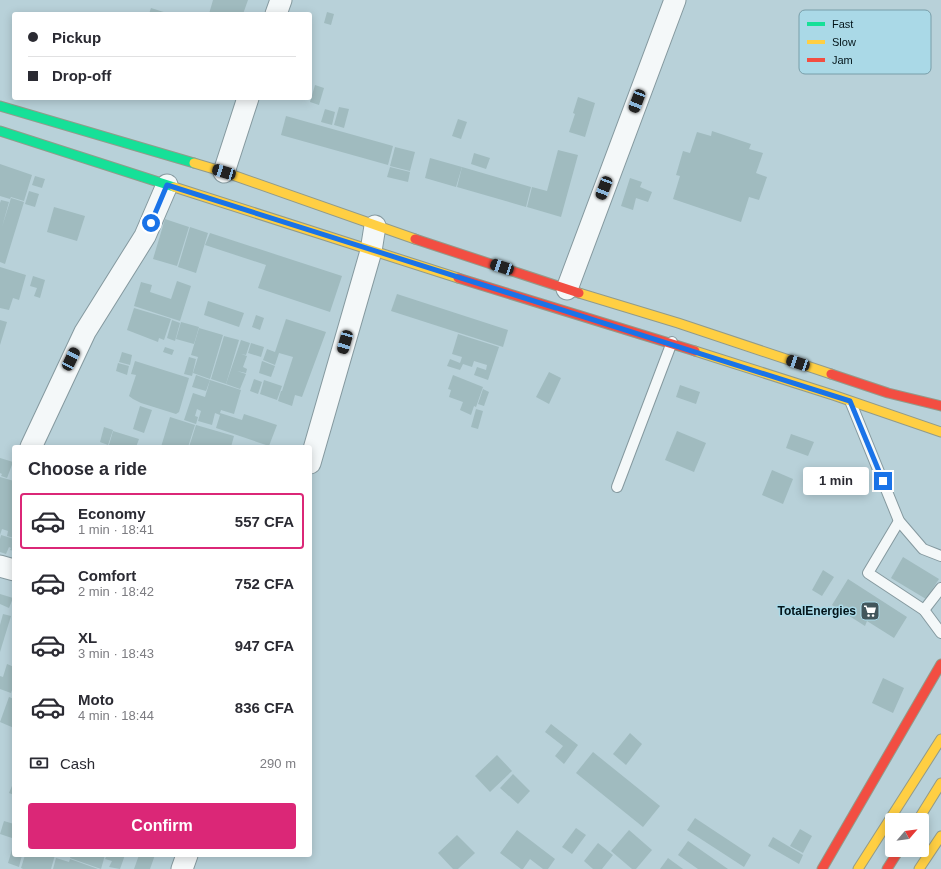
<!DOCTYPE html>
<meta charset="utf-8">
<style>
body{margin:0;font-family:Helvetica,sans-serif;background:#f7f7f7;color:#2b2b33;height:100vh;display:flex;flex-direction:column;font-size:15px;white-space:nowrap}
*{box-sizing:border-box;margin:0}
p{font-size:13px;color:#7c7c81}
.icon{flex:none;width:22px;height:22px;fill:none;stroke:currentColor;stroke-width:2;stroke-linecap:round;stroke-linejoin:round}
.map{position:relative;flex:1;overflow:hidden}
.side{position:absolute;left:12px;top:445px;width:300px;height:412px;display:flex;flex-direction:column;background:#fff;border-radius:4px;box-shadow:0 2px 10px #0003}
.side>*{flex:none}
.banner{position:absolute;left:12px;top:12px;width:300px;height:88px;border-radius:4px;box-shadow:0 2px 10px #0003;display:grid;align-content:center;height:88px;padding:0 16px;background:#fff}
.needle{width:26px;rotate:62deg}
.tools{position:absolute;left:885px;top:813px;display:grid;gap:8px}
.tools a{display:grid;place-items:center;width:44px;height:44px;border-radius:4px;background:#fff;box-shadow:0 2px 10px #0003;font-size:20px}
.end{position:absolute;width:18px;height:18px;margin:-9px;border:5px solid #1a73e8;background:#fff;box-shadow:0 0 0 2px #fff}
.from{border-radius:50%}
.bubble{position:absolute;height:28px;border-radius:4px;background:#fff;box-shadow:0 2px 10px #0003;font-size:13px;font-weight:600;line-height:28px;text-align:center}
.car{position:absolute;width:12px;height:24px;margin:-12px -6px;border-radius:5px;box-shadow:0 0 3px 1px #0007;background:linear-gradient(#222 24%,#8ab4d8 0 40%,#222 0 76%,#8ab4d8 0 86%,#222 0)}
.banner b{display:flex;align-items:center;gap:14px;height:38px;font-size:15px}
.banner b+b{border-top:1px solid #e1e1e2}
.banner i{width:10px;height:10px;background:#2b2b33}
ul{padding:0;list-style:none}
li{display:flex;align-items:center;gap:12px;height:56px;margin:0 8px 6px;padding:0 8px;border:2px solid transparent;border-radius:4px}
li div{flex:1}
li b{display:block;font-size:15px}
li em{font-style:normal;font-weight:600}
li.current{border-color:#db2777}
li>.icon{width:36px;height:36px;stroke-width:1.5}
h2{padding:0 16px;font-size:18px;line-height:48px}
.pay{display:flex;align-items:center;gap:10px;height:44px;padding:0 16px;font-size:15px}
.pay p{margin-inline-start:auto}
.primary-button{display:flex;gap:8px;margin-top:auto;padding:8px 16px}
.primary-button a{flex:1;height:46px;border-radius:4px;background:#db2777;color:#fff;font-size:16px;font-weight:600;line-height:46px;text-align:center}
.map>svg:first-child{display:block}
</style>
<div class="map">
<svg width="941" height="869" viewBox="0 0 941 869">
<rect width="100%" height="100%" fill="#b8d1d9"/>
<!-- building -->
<g fill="#a0bbbf">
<polygon points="213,0 248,0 243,14 209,14"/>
<polygon points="151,8 170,14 149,14"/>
<polygon points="327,12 334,14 331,25 324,23"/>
<polygon points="315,85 324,88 319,105 310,102"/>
<polygon points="578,97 595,103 585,137 569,132 575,114 573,113"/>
<polygon points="339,107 349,109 344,128 334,125"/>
<polygon points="325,109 335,112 332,125 321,122"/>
<polygon points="286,116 393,146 388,165 281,135"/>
<polygon points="458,119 467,122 461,139 452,136"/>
<polygon points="712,131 751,144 749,149 763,153 756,173 767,177 759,200 749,197 741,222 673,199 680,176 676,175 683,151 690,153 697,132 711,136"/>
<polygon points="395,147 415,152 410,171 390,166"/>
<polygon points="558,150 578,155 561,217 527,207 532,187 547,191"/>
<polygon points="474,153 490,158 486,169 471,164"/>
<polygon points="430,158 462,167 456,187 425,178"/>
<polygon points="0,164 32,175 24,201 11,197 10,199 0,196"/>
<polygon points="390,167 410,172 408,182 387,177"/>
<polygon points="462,167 531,187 526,207 457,187"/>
<polygon points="35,176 45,179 42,188 32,185"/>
<polygon points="630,178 642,182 640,187 652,192 648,202 636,198 633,210 621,206"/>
<polygon points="29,191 39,194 35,207 25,204"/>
<polygon points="11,198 24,202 5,264 0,262 0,203 1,200 9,202 2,227"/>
<polygon points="54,207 85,216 77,241 47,232"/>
<polygon points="165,219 189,227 177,266 153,259"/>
<polygon points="190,227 208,233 196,273 178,267"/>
<polygon points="210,233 342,276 330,312 258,288 266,265 205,245"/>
<polygon points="0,267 26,275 19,300 13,298 9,310 0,308"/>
<polygon points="33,276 45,280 40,298 34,296 37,288 30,286"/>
<polygon points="177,281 191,286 180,321 134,306 141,282 152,285 150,292 171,299"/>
<polygon points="397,294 508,330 503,347 391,311"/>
<polygon points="208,301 244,313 239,327 204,315"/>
<polygon points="134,308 171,319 164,340 159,338 158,342 127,330"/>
<polygon points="256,315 264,318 260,330 252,327"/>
<polygon points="286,319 326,332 302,397 295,395 292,406 278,401 281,391 282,391 293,357 279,353 275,365 263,360 267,349 275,352"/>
<polygon points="0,320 7,322 0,345"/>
<polygon points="172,320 180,323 175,341 167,338"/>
<polygon points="181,322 199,327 194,344 176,339"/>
<polygon points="199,328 223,335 210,379 193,373 198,357 191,355"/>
<polygon points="458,334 499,347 488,380 474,375 477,367 486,370 487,365 474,361 472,367 463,364 460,370 447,366 450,359 460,363 462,357 452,354"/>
<polygon points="224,336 239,340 226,384 211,379"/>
<polygon points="241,340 250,343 246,355 241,354 247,356 243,367 247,369 246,373 237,371 246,374 240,389 226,384"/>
<polygon points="251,343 264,347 261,357 248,353"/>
<polygon points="165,347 174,350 172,355 163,352"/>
<polygon points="122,352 132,355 130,365 119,362"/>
<polygon points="189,357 196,359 192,376 184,374"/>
<polygon points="135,361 189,378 179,412 176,414 141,403 133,399 129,396 136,375 131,374"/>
<polygon points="262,361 275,366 271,377 259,373"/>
<polygon points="118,363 129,366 127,375 116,371"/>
<polygon points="549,372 561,378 549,404 536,397"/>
<polygon points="196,375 210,380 206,391 192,387"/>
<polygon points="453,375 483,387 476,407 474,406 471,415 460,410 463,402 449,397 451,390 448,389"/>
<polygon points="254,379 262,382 258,394 250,391"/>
<polygon points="210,380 241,390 234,414 221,410 220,413 242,420 244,414 277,425 269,446 216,428 220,415 215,413 212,425 198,421 201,411 197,409 195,416 198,417 196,424 184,420 193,393 205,397"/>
<polygon points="264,380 282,386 277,400 260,394"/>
<polygon points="680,385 700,392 696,404 676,397"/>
<polygon points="483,389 489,392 484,406 478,404"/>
<polygon points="140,406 152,410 144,433 133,429"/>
<polygon points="476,409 483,411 478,429 471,427"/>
<polygon points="170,417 195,425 188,447 161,447"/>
<polygon points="196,425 234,436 231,447 189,447"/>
<polygon points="104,427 113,430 108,445 100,442"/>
<polygon points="113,431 139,439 136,447 116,447 109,445"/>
<polygon points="677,431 706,443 694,472 665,460"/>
<polygon points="791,434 814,442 808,456 786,448"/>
<polygon points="0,458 13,462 7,478 1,476 2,474 0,473"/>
<polygon points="772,470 793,479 783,504 762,495"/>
<polygon points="0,477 14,481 14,538 7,536 8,531 2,529 0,535"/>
<polygon points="1,535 14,539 14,551 10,550 11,548 9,547 6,554 0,552 0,539"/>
<polygon points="903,557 939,579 926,599 891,578"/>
<polygon points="823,570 834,577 822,596 812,590"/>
<polygon points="848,579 907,617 894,638 867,621 865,626 832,605"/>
<polygon points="0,594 13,598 9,608 0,604"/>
<polygon points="3,614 11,616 0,652 0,625"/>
<polygon points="7,664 14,667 14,684 11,693 0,689 0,676 3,677"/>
<polygon points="883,678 904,688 893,713 872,703"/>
<polygon points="9,697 14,699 14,728 0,722"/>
<polygon points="551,724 578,745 564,764 555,756 563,746 545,732"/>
<polygon points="630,733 642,744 626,765 613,754"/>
<polygon points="593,752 660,806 643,827 576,773"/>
<polygon points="497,755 512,771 490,792 475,776"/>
<polygon points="513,774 530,791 518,804 500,788"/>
<polygon points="14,781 14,795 9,793"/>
<polygon points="695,818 751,855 744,867 687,830"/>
<polygon points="4,821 14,824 14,833 12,838 0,834"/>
<polygon points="576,828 586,835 572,854 562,847"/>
<polygon points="800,829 812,836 803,853 790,846"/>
<polygon points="517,830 555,859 548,869 543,869 530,859 523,869 521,869 500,853"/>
<polygon points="629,830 652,850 636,869 632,869 611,851"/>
<polygon points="457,835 475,853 458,869 453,869 438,853"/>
<polygon points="773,837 803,855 799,864 768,846"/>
<polygon points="688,841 728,869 698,869 678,855"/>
<polygon points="14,843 14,855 22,855 19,867 8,863"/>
<polygon points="598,843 613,855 602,869 593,869 584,861"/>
<polygon points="25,855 55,855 51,869 23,869 21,868"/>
<polygon points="71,855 105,855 101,869 70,858"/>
<polygon points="107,855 125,855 120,869 109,867 112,861 105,859"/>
<polygon points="139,855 155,855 150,869 134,869"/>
<polygon points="56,858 69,862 70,859 98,869 53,869"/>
<polygon points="668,858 683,869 660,869"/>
</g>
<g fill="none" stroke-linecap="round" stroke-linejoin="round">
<!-- lane casing -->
<g stroke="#85999f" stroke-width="12">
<g id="lane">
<polyline points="851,403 899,521 923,549 941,556"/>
<polyline points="617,487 672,342"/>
<polyline points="899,521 868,573 924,610 941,633"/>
<polyline points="924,610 941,588"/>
</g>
</g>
<!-- street casing -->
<g stroke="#85999f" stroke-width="23">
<g id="street">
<polyline points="276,14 281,0"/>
<polyline points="224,172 248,98"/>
<polyline points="567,289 675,0"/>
<polyline points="31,447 85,332 145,236 167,185"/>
<polyline points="310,463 371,251 375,226"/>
<polyline points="0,566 14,570"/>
<polyline points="182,869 187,855"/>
</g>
</g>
<!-- fast casing -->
<g stroke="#929b8a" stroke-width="11">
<g id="fast">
<polyline points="0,106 194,163"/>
<polyline points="0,131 174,187"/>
</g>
</g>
<!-- slow casing -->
<g stroke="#929b8a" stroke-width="11">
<g id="slow">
<polyline points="194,163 224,172 415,239"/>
<polyline points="174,187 458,278"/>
<polyline points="579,293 678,323 831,374"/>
<polyline points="695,351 833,395 941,432"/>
<polyline points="918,820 941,783"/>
<polyline points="858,869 941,739"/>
<polyline points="919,869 941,836"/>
</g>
</g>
<!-- jam casing -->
<g stroke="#929b8a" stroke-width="11">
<g id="jam">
<polyline points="415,239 579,293"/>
<polyline points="458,278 695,351"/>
<polyline points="831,374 888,393 941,406"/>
<polyline points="822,869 941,664"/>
<polyline points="887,869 899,850"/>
</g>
</g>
<!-- lane -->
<use href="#lane" stroke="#f4f8f9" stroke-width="10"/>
<!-- street -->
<use href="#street" stroke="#f4f8f9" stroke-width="21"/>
<!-- fast -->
<use href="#fast" stroke="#16e098" stroke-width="9"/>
<!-- slow -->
<use href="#slow" stroke="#ffcf43" stroke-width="9"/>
<!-- jam -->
<use href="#jam" stroke="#f24e42" stroke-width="9"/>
</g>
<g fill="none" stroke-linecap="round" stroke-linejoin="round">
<!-- route -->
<path stroke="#1a73e8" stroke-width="5" d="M 151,223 L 167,185 C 394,259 623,327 850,401 L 883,481"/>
</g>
<!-- icons -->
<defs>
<g id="supermarket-square" transform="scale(1)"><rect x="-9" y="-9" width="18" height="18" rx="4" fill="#42565c" stroke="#aad9e7"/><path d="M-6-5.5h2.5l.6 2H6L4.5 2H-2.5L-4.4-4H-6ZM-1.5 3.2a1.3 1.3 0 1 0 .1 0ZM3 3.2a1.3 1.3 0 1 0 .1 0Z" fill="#fff"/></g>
</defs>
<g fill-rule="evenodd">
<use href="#supermarket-square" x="870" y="611"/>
</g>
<g text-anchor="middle" stroke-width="3" stroke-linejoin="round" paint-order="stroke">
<!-- poi labels -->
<g font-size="12" font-weight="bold" fill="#031419" stroke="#aad9e7" text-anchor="end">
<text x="856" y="615">TotalEnergies</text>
</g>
</g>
<!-- legend -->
<rect x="799" y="10" width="132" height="64" rx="6" fill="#aad9e7" stroke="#789ea9" stroke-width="1"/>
<rect x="807" y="22" width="18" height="4" fill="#16e098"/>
<rect x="807" y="40" width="18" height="4" fill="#ffcf43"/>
<rect x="807" y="58" width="18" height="4" fill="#f24e42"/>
<g font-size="11" fill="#031419">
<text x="832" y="28">Fast</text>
<text x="832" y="46">Slow</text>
<text x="832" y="64">Jam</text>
</g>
</svg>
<div class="tools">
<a><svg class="needle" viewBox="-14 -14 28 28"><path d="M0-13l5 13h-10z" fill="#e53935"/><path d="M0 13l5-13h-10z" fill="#7c7c81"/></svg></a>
</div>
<i class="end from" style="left:151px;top:223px"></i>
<i class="end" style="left:883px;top:481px"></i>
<div class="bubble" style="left:803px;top:467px;width:66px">1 min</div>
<i class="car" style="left:637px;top:101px;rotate:201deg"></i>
<i class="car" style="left:224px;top:172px;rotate:287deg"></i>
<i class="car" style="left:604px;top:188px;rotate:201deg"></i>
<i class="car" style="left:502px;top:267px;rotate:288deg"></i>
<i class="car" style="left:345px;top:342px;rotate:196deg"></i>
<i class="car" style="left:71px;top:359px;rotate:26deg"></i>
<i class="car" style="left:798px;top:363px;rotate:288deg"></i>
<div class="banner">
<b><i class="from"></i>Pickup</b>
<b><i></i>Drop-off</b>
</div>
<section class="side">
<h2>Choose a ride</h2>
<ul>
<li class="current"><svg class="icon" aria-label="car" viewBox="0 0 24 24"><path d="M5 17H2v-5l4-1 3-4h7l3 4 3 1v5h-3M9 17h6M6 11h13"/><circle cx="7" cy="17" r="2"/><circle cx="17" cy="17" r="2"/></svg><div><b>Economy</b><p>1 min · 18:41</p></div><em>557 CFA</em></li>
<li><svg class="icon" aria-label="car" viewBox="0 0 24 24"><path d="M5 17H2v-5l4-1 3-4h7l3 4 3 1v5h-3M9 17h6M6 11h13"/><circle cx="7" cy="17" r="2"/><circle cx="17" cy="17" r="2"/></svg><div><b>Comfort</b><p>2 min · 18:42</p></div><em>752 CFA</em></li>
<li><svg class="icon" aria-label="car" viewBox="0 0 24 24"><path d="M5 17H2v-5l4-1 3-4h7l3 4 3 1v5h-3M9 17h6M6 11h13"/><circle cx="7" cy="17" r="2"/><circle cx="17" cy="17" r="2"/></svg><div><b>XL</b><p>3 min · 18:43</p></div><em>947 CFA</em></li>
<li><svg class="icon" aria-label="car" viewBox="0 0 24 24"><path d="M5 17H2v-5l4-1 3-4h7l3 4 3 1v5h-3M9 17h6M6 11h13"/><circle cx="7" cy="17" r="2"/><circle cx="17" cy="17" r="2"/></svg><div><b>Moto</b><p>4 min · 18:44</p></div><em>836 CFA</em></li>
</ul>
<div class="pay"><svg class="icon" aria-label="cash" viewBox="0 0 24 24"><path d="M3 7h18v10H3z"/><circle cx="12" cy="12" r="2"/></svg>Cash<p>290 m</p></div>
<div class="primary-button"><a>Confirm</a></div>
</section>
</div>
